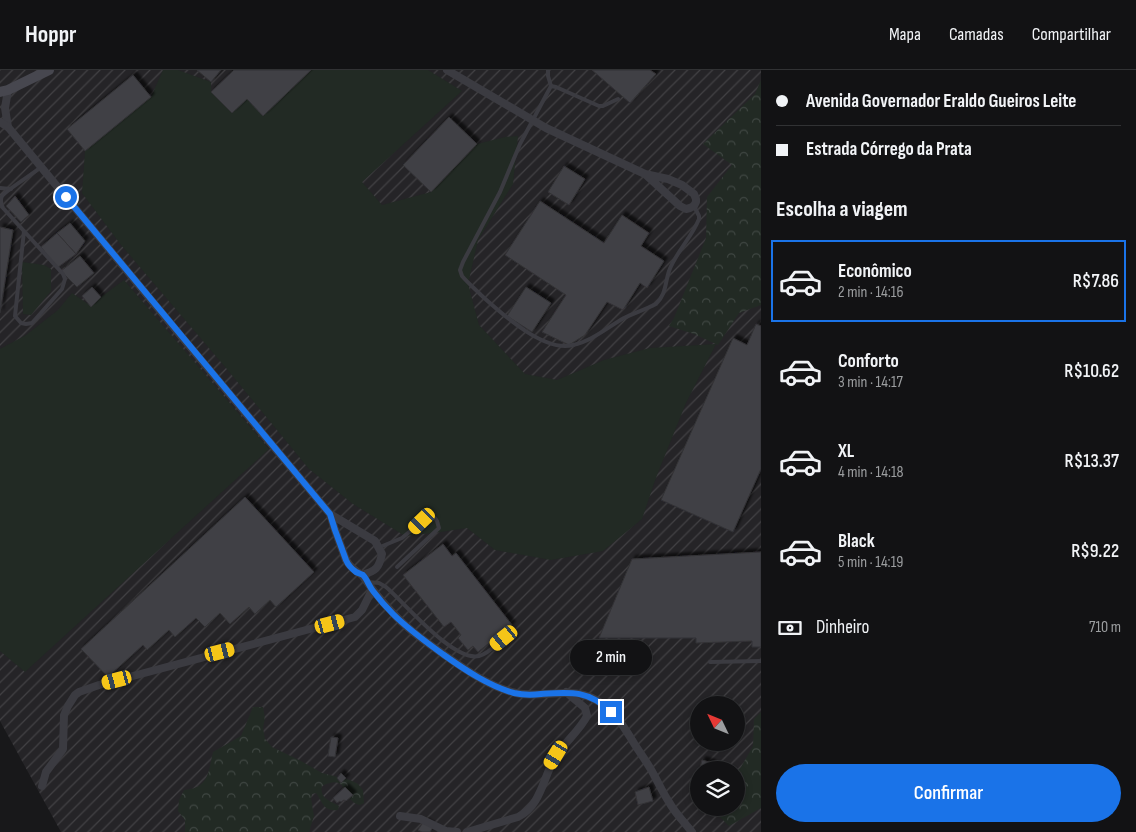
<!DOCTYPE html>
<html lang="pt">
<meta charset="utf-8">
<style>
body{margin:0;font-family:"Sofia Sans Condensed",sans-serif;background:#1b1b1d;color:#f1f3f6;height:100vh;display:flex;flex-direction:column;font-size:19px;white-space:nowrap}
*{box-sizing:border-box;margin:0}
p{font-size:16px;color:#9c9ea0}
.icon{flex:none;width:28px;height:28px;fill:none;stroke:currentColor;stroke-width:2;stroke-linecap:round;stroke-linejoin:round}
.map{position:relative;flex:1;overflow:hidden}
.sheet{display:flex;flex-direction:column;background:#121214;width:375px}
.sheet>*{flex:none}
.guide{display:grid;align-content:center;height:110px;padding:0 15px;background:#121214}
.needle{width:32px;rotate:313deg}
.fabs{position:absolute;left:690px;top:626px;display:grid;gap:10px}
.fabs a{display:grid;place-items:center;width:55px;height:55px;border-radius:50%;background:#121214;box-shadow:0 2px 8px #0003,0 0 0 1px #313234;font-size:25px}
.end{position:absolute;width:22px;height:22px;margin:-11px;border:6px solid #1a73e8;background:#fff;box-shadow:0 0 0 2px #fff}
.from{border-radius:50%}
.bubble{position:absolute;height:35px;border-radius:18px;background:#121214;box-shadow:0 2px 8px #0003,0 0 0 1px #313234;font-size:16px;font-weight:600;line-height:35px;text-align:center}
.car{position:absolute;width:15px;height:30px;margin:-15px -8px;border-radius:6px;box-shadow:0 0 4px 1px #0007;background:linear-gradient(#f5c518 24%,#345 0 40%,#f5c518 0 76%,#345 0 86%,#f5c518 0)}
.guide b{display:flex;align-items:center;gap:18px;height:48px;font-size:19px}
.guide b+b{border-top:1px solid #313234}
.guide i{width:12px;height:12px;background:#f1f3f6}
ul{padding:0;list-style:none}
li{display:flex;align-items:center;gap:15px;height:82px;margin:0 10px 8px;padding:0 5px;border:2px solid transparent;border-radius:0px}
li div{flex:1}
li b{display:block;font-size:19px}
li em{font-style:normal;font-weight:600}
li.on{border-color:#1a73e8}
li>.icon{width:45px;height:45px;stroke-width:1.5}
h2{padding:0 15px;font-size:22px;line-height:60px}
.pay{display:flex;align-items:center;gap:12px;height:55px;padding:0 15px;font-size:19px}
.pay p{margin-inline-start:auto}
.cta{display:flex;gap:10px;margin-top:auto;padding:10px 15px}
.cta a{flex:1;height:58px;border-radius:30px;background:#1a73e8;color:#fff;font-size:20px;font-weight:600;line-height:58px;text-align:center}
header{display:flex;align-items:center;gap:30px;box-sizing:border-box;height:70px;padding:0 25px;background:#121214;border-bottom:1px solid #313234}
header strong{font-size:24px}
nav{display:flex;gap:28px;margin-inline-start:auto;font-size:18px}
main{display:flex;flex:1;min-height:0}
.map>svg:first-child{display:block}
</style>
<header>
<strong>Hoppr</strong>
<nav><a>Mapa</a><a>Camadas</a><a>Compartilhar</a></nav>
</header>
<main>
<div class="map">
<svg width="761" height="762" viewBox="0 0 761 762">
<defs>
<pattern id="industrial-furrows" width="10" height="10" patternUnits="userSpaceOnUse" patternTransform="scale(1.25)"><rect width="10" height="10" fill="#252427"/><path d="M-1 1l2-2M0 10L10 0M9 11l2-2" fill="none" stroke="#424144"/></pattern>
<pattern id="forest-crowns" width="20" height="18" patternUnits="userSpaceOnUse" patternTransform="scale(1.25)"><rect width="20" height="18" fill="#222a24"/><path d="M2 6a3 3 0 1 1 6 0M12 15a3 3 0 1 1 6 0" fill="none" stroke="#3f4642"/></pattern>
<filter id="shadow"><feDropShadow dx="3.5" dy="-3.5" stdDeviation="1" flood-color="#0009"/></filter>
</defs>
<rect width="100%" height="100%" fill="#18181a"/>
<!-- industrial -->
<path fill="url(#industrial-furrows)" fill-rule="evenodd" d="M 0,0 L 761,0 L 761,762 L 61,762 L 0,651 ZM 699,635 L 736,635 L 736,672 L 699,672 ZM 699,700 L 736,700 L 736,738 L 699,738 Z"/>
<!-- grass -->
<g fill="#222a24">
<polygon points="163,0 178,0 211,12 211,22 232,43 247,29 263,46 311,0 428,0 462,21 362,112 382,135 431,122 477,74 505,67 518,66 513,114 478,170 468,214 479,255 525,304 557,310 604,290 650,278 716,274 686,333 657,405 642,449 603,481 551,490 495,480 467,458 441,462 405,466 353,434 309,399 226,298 121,175 82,123 85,81 151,27"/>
<polygon points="22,192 44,195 51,199 51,221 31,245 23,244"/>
<polygon points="124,210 269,379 25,602 0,581 0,279 26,265 58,240 72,223 91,236 101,227"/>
</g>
<!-- forest -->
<g fill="url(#forest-crowns)">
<polygon points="761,10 761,235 739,243 718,275 694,264 669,256 674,248 706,168 707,127 732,95 703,74 755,24"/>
<path d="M 253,637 L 263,637 L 265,648 L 263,658 L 265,669 L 272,677 L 301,691 L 322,703 L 350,710 L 358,714 L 363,720 L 364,733 L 360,735 C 341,731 350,702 322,716 C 319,728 330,731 339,736 L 338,740 C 323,742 323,732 316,723 L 312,724 L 311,729 L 314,746 L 309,762 L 185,762 L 185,750 L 178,741 L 179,730 L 184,720 C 209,718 208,703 213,682 L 241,666 Z"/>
<polygon points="761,642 761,738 729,756 711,738 736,738 736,702 741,697 753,676 754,649"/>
</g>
<!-- building -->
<g fill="#404044" stroke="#333236" filter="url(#shadow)">
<polygon points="197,0 221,0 211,12"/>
<polygon points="234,0 311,0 263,46 247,29 232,43 211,22"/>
<polygon points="592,0 650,0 656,4 630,33"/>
<polygon points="133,5 151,27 85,81 67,59"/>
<polygon points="449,47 477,74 431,122 403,95"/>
<polygon points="564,96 585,109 569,135 548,122"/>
<polygon points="15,126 29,145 21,152 6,136"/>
<polygon points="540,131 604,173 622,145 649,163 641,176 664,191 647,218 640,213 623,240 607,232 585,265 569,275 542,262 566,225 505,185"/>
<polygon points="70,153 85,171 76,184 57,163"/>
<polygon points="0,157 13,160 0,243"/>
<polygon points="57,163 76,184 57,198 41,177"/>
<polygon points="80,186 94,203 77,217 61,201"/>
<polygon points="92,217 101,227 91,237 82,226"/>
<polygon points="526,217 551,233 532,262 507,246"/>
<polygon points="756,254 761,256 761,399 733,462 661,430 733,268 747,275"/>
<polygon points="245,427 314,502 276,537 270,530 255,544 249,537 230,554 220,543 205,557 196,548 175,567 169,560 147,580 143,575 108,607 81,579"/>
<polygon points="443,474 452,486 456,483 512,555 478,582 473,576 468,580 458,568 461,565 451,552 444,557 403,505"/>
<polygon points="761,482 761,577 752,577 752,571 696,573 696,568 599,568 632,489"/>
<polygon points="331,667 338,668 335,687 328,686"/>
<polygon points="702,690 712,693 711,700 700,698"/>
<polygon points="341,703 346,708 341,713 337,708"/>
<polygon points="345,717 353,725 346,731 344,730 341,732 340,731 337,733 333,728"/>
<polygon points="649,717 653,731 638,735 635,722"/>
<polygon points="424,751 433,757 430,762 422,762 418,760"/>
</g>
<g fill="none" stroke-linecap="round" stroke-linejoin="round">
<!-- lane -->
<g stroke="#3b3b41" stroke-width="4">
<polyline points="548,0 548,6 551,16"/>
<path d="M 618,29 L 603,36 L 599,36 L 556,17 L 551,16 L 520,74 L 500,122 L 463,192 L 460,200 L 462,206 C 468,213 475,219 481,225 C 501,243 544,283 573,275 C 592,271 608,257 624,248 C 635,243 646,239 656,234 C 666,225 665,213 669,201 C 676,182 692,167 699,149 L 699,146 L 694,136"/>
<polyline points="0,118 11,119"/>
<path d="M 24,161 L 15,246 L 21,253 L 26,254 L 32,253 L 62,219 L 65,209 L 63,204 L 3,138 C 1,134 0,130 2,126 C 8,119 33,104 41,97"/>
<polyline points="380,477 402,468 426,448 435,448 437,451 439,458 397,497"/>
<path d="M 367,512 L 379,513 L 386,517 C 405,533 453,592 479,586 C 488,584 497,574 504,568"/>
<polyline points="710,592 761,591"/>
</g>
<!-- street -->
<g stroke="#3b3b41" stroke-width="8">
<polyline points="447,0 546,58 645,104 668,109 682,115 694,124 696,129 696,132 694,136 690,138 686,139 680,136 645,104"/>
<polyline points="8,20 5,38 8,57"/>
<path d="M 0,52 L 8,57 L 176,260 L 330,444 L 375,471 L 382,484 C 379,498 376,501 362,505 C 355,501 350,497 346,490 L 335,460 L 330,444"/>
<path d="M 362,505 C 371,518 381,531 393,543 C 407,559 425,571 443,584 C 463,598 491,618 516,623 C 547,630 573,612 604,635 C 616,644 624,657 632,670 C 639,682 648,693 654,705 C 659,714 663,723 669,732 C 675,743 684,752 692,762"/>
<polyline points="42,716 46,702 63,679 64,645 68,636 75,625 79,622 99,615 355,547 362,540 372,520"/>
<polyline points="400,746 421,749 446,761 457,762"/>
<path d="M 467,762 L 518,747 C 542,735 543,706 556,686 C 565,672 580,660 587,646 L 585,638 L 566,622"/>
</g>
<!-- secondary -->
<polyline stroke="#47474f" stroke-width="10" points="0,22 8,20 49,0"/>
</g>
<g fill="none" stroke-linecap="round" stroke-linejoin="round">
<!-- route -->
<path stroke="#1a73e8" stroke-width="6" d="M 66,127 L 330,444 L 335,460 L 346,490 C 348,495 352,499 356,502 C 358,503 361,504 363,505 C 367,509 369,516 373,521 C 379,529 386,537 393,544 C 409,560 426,572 444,585 C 465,600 489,616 514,623 C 523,625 532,625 541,624 C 570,622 589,620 611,642"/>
</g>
</svg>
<div class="fabs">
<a><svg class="needle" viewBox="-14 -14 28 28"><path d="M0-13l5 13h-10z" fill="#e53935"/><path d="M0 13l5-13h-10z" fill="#9c9ea0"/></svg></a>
<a><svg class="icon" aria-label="layers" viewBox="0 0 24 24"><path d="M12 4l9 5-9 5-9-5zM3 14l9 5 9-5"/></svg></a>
</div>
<i class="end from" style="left:66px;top:127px"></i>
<i class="end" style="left:611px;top:642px"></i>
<div class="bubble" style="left:570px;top:570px;width:82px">2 min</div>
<i class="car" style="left:422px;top:451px;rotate:226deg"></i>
<i class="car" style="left:330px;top:554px;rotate:75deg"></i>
<i class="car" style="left:504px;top:568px;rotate:231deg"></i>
<i class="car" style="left:220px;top:582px;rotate:76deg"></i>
<i class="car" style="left:117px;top:610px;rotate:255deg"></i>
<i class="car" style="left:556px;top:685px;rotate:211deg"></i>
</div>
<section class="sheet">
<div class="guide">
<b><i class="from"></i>Avenida Governador Eraldo Gueiros Leite</b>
<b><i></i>Estrada Córrego da Prata</b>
</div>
<h2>Escolha a viagem</h2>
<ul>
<li class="on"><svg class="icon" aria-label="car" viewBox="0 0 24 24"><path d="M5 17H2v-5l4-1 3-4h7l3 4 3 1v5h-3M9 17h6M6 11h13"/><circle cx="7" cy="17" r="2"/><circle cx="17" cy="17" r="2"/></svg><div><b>Econômico</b><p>2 min · 14:16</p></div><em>R$7.86</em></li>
<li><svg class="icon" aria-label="car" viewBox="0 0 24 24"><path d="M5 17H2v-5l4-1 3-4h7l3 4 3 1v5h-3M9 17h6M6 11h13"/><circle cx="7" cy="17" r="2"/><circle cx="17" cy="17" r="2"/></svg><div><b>Conforto</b><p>3 min · 14:17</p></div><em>R$10.62</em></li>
<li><svg class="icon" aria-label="car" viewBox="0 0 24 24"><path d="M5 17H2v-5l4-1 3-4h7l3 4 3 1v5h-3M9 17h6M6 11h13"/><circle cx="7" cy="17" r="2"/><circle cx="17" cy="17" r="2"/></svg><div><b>XL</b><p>4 min · 14:18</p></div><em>R$13.37</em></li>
<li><svg class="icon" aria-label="car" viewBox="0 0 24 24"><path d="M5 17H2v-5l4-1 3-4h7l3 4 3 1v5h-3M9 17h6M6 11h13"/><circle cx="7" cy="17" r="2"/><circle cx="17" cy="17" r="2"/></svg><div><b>Black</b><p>5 min · 14:19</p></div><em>R$9.22</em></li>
</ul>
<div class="pay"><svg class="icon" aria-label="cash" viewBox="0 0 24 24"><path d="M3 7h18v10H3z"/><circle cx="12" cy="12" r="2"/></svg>Dinheiro<p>710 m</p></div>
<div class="cta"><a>Confirmar</a></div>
</section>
</main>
